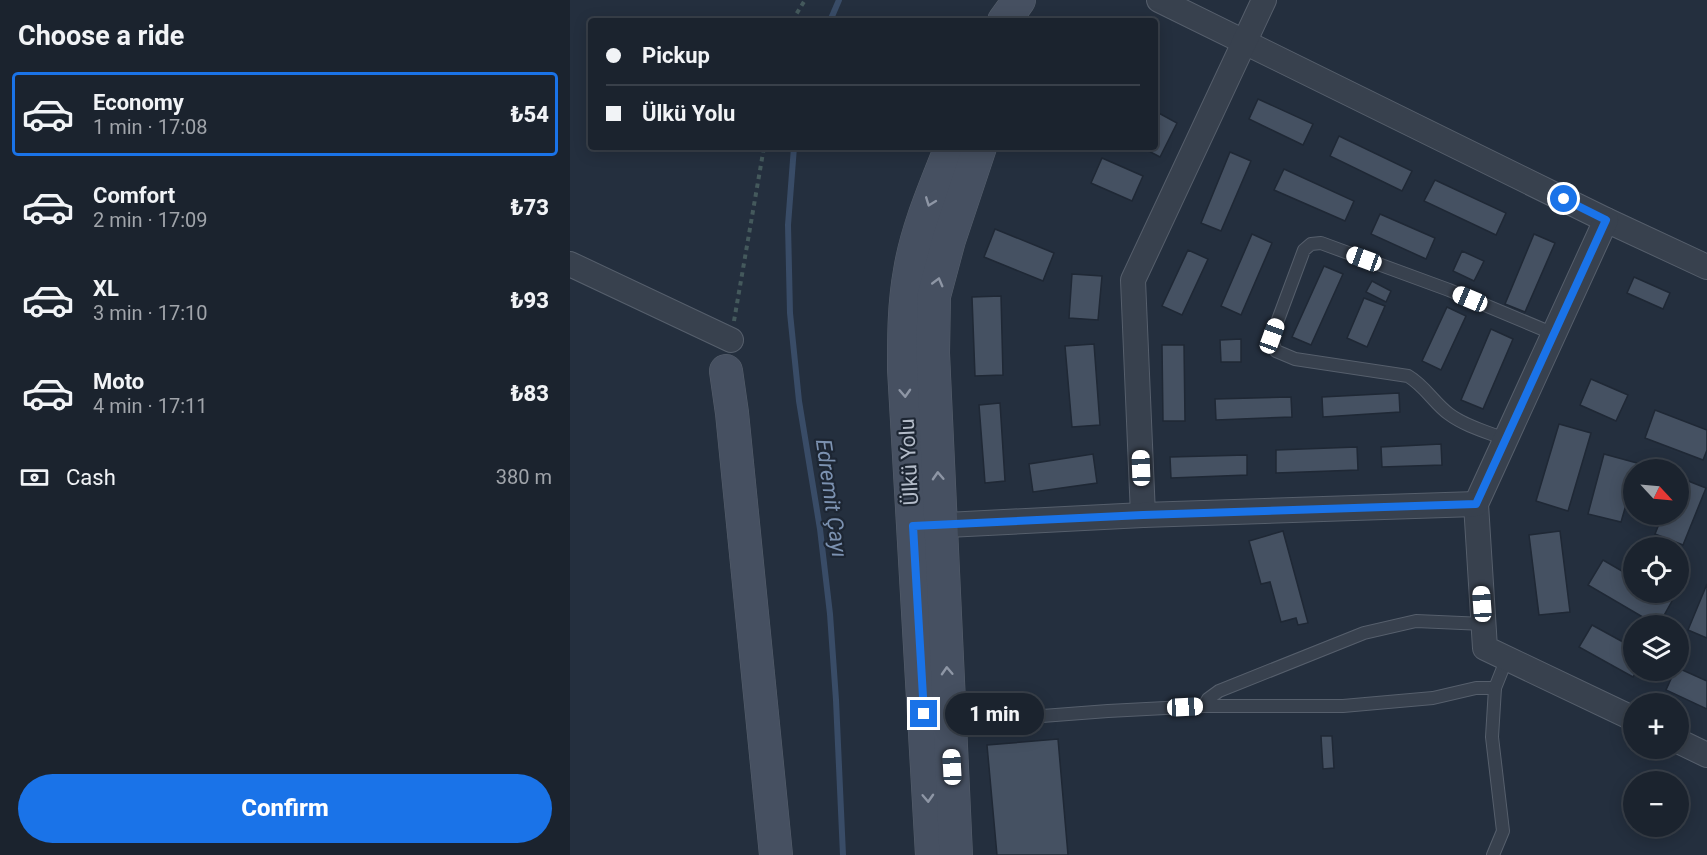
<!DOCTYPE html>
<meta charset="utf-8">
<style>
body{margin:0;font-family:Roboto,sans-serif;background:#282f3a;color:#f1f3f6;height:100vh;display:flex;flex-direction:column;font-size:22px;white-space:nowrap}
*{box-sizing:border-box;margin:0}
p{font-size:20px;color:#a0a4aa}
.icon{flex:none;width:33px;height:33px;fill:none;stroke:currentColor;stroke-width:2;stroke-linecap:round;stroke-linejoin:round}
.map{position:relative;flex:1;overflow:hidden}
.side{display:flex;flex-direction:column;background:#1b232e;width:570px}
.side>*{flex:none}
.hud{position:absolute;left:18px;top:18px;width:570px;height:132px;border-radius:6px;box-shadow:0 3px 15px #0003,0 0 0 2px #39404a;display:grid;align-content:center;height:132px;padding:0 18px;background:#1b232e}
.needle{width:39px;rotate:116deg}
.buttons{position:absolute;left:1053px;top:459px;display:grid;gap:12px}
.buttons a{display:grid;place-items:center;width:66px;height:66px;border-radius:50%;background:#1b232e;box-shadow:0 3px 15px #0003,0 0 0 2px #39404a;font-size:30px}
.end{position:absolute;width:27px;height:27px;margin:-14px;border:8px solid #1a73e8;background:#fff;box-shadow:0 0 0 3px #fff}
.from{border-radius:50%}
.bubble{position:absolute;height:42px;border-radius:21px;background:#1b232e;box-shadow:0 3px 15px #0003,0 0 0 2px #39404a;font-size:20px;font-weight:800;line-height:42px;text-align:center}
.car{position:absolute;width:18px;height:36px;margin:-18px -9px;border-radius:8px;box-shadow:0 0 4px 2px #0007;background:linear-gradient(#fff 24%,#345 0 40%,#fff 0 76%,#345 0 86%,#fff 0)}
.hud b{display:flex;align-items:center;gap:21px;height:57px;font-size:22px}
.hud b+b{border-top:2px solid #39404a}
.hud i{width:15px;height:15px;background:#f1f3f6}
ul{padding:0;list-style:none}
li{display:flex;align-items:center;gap:18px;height:84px;margin:0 12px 9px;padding:0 6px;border:3px solid transparent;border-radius:6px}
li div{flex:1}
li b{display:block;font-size:22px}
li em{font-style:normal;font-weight:800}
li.current{border-color:#1a73e8}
li>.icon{width:54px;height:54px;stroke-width:1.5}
h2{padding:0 18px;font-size:27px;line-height:72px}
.pay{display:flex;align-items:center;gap:15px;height:66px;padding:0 18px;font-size:22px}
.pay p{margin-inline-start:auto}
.primary-button{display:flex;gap:12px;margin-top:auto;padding:12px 18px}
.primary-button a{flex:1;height:69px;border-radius:36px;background:#1a73e8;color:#fff;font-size:24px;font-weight:800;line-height:69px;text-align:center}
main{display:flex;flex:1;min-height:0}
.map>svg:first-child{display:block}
</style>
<main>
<section class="side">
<h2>Choose a ride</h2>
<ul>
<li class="current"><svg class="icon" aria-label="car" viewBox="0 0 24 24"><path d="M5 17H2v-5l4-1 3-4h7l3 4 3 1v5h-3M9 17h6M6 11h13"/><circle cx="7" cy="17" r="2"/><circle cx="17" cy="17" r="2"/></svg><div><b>Economy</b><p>1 min · 17:08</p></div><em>₺54</em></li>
<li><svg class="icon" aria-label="car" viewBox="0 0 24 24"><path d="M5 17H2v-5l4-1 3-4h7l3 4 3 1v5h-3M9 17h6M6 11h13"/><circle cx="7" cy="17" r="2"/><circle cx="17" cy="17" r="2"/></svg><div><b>Comfort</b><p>2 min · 17:09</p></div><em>₺73</em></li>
<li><svg class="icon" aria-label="car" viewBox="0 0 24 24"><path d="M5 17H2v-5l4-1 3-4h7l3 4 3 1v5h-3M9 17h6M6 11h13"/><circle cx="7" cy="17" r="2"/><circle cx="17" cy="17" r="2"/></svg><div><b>XL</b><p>3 min · 17:10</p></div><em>₺93</em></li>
<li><svg class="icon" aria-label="car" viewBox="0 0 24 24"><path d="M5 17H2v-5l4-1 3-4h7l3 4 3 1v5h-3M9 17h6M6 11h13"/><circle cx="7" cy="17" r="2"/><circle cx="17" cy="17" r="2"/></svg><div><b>Moto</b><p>4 min · 17:11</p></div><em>₺83</em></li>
</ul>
<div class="pay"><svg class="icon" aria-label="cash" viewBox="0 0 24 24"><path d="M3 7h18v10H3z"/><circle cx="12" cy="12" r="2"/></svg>Cash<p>380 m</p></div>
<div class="primary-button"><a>Confirm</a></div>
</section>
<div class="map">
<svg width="1137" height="855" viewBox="0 0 1137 855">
<rect width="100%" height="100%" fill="#242f3e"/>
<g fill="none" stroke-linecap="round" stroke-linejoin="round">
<!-- stream -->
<g stroke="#394c67" stroke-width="6">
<polyline points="260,21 269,0"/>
<polyline points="224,147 218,225 220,313 229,401 250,529 260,614 266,700 273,855"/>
</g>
</g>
<!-- building -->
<g fill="#455162" stroke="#1f2835" stroke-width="1.5">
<polygon points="688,99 743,124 733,145 679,119"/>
<polygon points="585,111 607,123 590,157 571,147 585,147"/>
<polygon points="769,136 842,171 832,191 760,156"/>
<polygon points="660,152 681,161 651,231 631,223"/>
<polygon points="532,158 573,176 562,201 521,183"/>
<polygon points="714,169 784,201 775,221 704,190"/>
<polygon points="865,180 936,213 926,235 854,201"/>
<polygon points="810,214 865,238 856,259 801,234"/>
<polygon points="425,229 484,253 473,281 414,257"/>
<polygon points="682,234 702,243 671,315 651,306"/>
<polygon points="964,234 985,243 955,312 935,304"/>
<polygon points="618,250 638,259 612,315 592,306"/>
<polygon points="892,251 914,261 904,281 883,271"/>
<polygon points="754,266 773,274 741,345 722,337"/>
<polygon points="502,274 532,276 528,320 499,318"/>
<polygon points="1064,277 1100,293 1093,309 1057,293"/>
<polygon points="802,281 821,291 816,302 796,292"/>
<polygon points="431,296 433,375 405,376 402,297"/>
<polygon points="794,298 815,306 797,347 777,338"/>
<polygon points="877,307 896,316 871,370 852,361"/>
<polygon points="921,329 943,339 913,409 891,400"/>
<polygon points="671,339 671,362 651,362 650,340"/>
<polygon points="524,344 530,425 502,427 495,346"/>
<polygon points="592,345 614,345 615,421 593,421"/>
<polygon points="1021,379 1058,395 1046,421 1010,405"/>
<polygon points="829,393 830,412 753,417 752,397"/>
<polygon points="721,397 722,417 646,420 645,399"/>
<polygon points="430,403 435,481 415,483 409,405"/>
<polygon points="1085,410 1137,430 1137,450 1133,460 1075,438"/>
<polygon points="989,424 1021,433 998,511 966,501"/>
<polygon points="871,444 872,465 812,467 811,447"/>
<polygon points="787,447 788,470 706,473 706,450"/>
<polygon points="523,454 527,483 463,492 459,464"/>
<polygon points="1034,454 1067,463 1066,470 1064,470 1064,477 1051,522 1018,514"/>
<polygon points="677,455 677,475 601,478 600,457"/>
<polygon points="1108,477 1136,488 1113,545 1085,534 1093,514 1108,514"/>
<polygon points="713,531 738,623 728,625 726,618 711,622 700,582 691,584 679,541"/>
<polygon points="990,531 1000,612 969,615 959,535"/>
<polygon points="1033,560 1064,578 1064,592 1087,592 1102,601 1088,626 1018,585"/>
<polygon points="1137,584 1137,638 1118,630"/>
<polygon points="1022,625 1064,648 1064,670 1067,670 1063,677 1009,647"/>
<polygon points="1108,668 1137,681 1137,709 1096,690 1105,670 1108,670"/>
<polygon points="751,736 762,736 764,768 753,769"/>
<polygon points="488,739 498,855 427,855 417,745"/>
</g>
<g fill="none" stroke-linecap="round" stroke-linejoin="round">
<!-- lane casing -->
<g stroke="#565f6c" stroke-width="14">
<g id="lane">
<path d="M 935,439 C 917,432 895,426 879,414 C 864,403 855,386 838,376 L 725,359 L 706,351 L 702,341 L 702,336 L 734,250 L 741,244 L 751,243 L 879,290 L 984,334"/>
<polyline points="634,706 638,699 649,691 794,633 846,621 914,624"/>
<polyline points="381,723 538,711 634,706 773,706 863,698 906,688 925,688"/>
<polyline points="923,855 933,831 922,737 925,688 937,658"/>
</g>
</g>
<!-- street casing -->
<g stroke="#565f6c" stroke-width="26">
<g id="street">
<polyline points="589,0 1036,220 1137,267"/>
<polyline points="1036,220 906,504 915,648 1064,719"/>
<polyline points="0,264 161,340"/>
<polyline points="573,515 563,280 694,0"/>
<polyline points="357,526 573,515 906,504"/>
<polyline points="1108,741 1137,755"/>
</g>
</g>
<!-- secondary casing -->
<g stroke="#565f6c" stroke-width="34">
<g id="secondary">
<polyline points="434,21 449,0"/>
<polyline points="156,371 162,413 206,855"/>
<path d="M 362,855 L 334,369 C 334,336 334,304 340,271 C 347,228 365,188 381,147"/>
<polyline points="386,855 363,353 364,296 379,240 410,147"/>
</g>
</g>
<!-- path -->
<g stroke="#44595c" stroke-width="4" stroke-dasharray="4.5 4.5" stroke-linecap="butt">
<polyline points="222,21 235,0"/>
<polyline points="164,321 194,147"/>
</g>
<!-- lane -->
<use href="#lane" stroke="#38414e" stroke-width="12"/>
<!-- street -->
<use href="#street" stroke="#38414e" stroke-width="24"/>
<!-- secondary -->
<use href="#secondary" stroke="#465061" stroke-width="33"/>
</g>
<!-- one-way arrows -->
<defs><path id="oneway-chevron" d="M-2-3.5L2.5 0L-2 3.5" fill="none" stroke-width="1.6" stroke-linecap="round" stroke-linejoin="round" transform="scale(1.5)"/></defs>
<g stroke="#8e96a5">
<use href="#oneway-chevron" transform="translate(360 202) rotate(111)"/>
<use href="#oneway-chevron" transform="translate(368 282) rotate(-75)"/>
<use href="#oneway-chevron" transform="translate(335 393) rotate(87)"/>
<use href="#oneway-chevron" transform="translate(368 476) rotate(-93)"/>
<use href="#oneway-chevron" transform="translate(377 671) rotate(-93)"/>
<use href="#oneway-chevron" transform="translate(358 798) rotate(87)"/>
</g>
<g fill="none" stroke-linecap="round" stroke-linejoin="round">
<!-- route -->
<polyline stroke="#1a73e8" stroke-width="8" points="354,714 343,526 573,515 906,504 1036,220 994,199"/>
</g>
<g text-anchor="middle" stroke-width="4.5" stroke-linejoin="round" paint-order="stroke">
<!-- street labels -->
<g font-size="21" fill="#b4bcc9" stroke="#1d2633">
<text transform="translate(339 462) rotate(-93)" y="7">Ülkü Yolu</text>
</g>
<!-- water labels -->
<g font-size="22" font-style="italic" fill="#7c92b1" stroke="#1d2633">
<text transform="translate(262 498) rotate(82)" y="8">Edremit Çayı</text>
</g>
</g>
</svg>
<div class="buttons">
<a><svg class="needle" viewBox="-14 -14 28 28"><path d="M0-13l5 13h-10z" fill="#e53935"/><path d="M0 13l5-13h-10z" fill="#a0a4aa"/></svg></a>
<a><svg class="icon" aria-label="locate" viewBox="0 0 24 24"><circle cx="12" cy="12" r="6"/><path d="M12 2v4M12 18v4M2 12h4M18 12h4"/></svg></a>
<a><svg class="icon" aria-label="layers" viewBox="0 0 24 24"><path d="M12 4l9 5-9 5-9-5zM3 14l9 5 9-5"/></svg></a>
<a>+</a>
<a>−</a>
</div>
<i class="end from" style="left:994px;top:199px"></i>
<i class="end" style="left:354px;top:714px"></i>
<div class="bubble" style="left:375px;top:693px;width:99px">1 min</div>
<i class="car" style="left:794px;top:259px;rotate:290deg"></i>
<i class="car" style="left:900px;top:299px;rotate:293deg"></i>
<i class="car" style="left:702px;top:336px;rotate:20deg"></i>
<i class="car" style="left:571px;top:468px;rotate:358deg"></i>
<i class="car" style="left:912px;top:604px;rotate:356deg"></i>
<i class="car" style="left:615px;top:707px;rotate:87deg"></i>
<i class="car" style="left:382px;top:767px;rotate:357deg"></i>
<div class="hud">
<b><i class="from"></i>Pickup</b>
<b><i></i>Ülkü Yolu</b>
</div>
</div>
</main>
